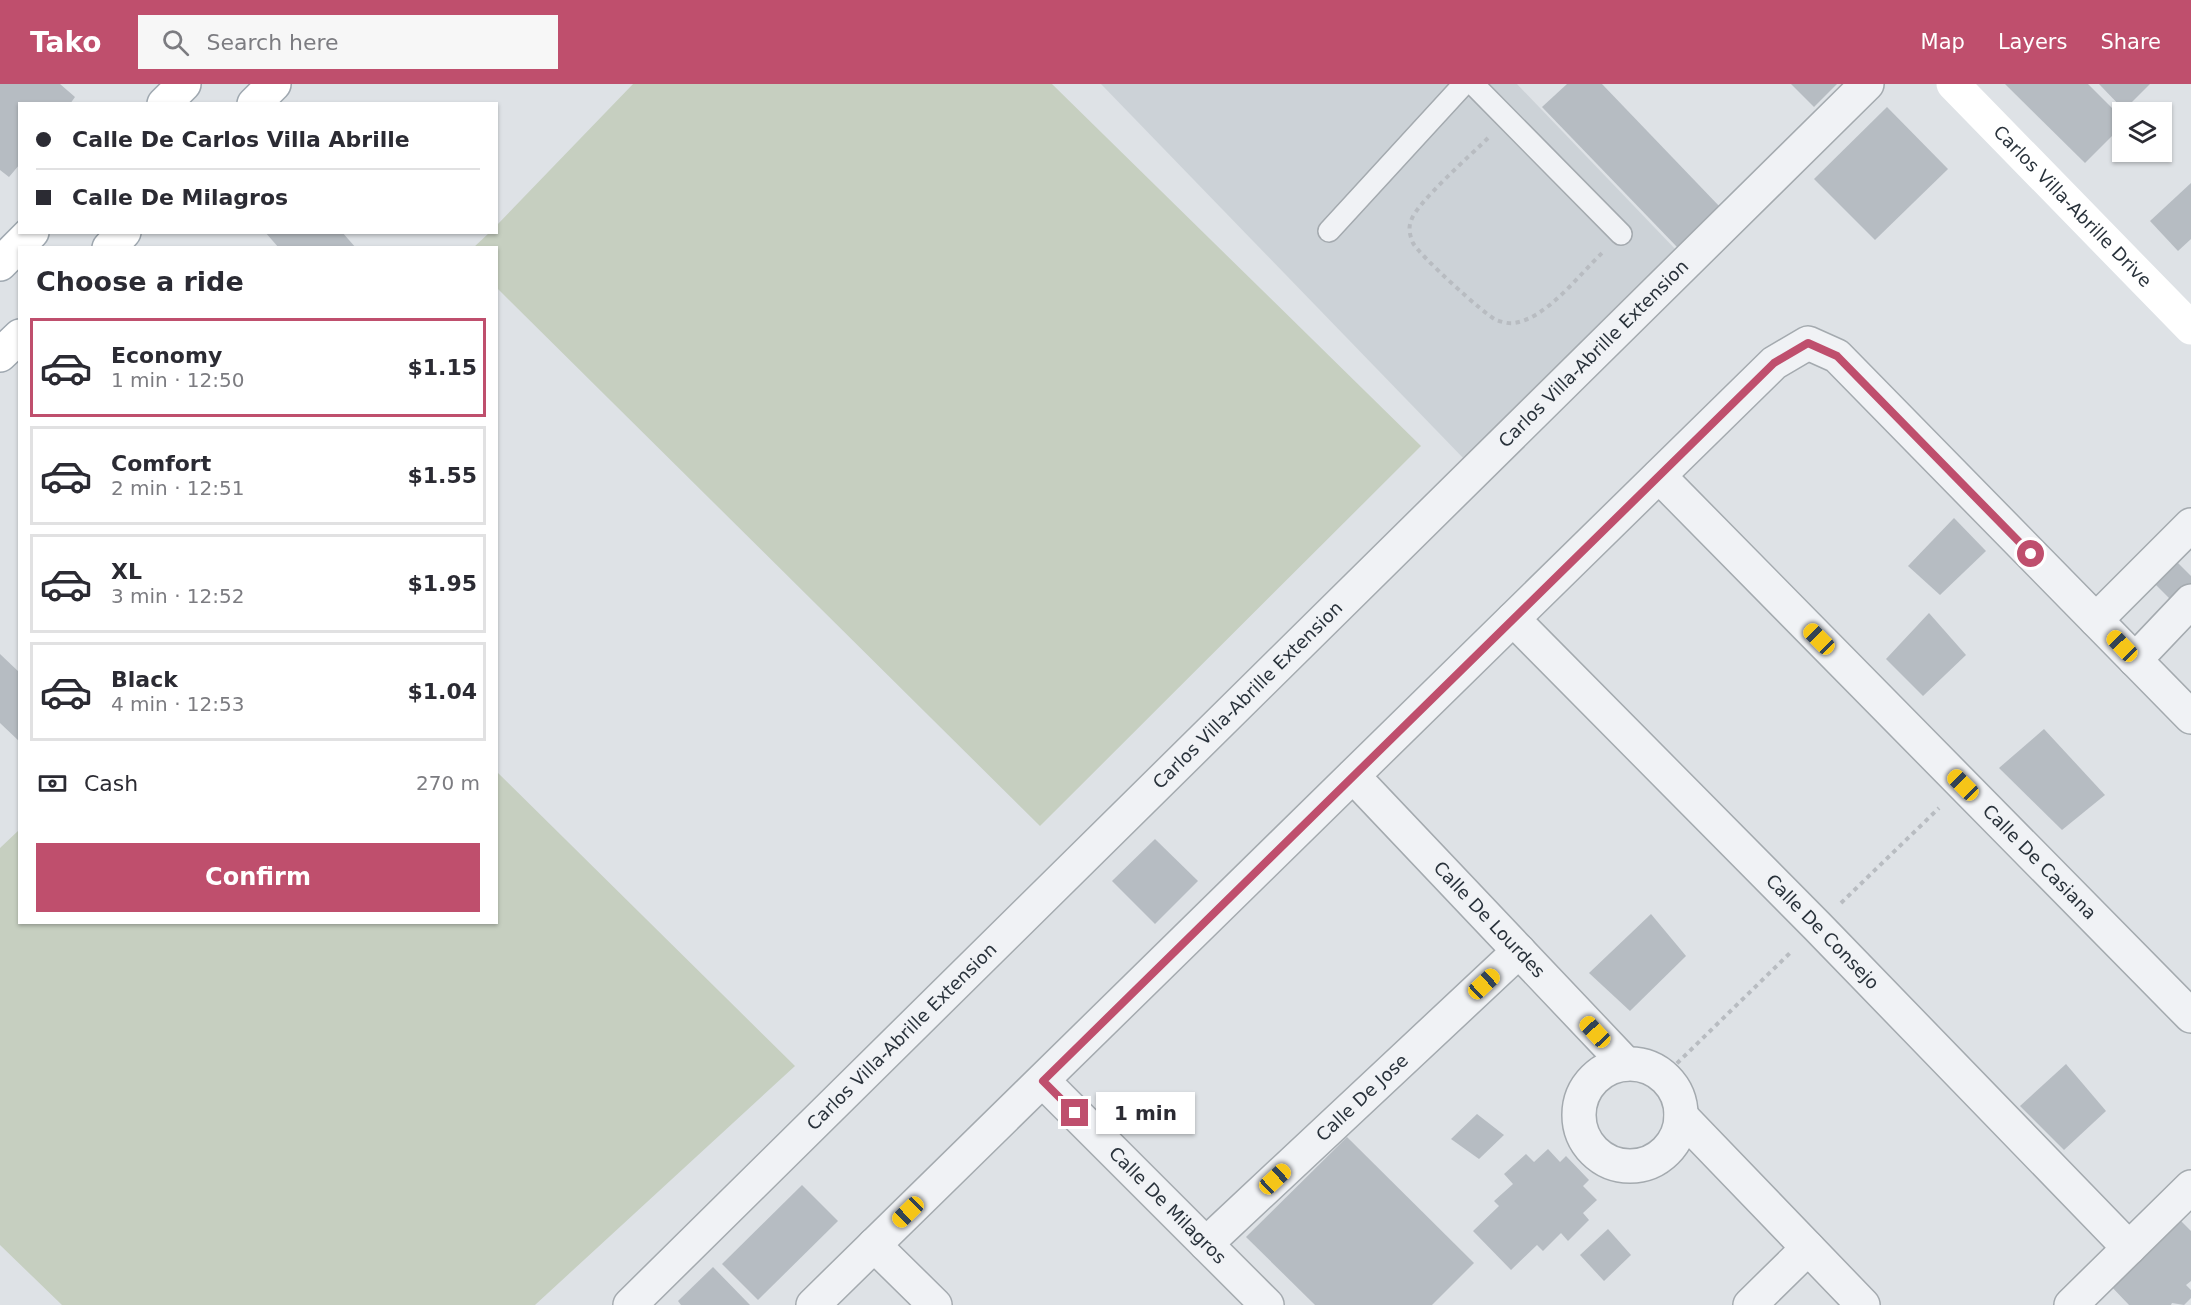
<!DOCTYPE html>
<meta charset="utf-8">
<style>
body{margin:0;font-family:"DejaVu Sans",sans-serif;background:#f7f7f7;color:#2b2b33;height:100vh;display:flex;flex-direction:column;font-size:22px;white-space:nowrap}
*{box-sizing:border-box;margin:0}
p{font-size:20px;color:#7c7c81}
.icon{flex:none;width:33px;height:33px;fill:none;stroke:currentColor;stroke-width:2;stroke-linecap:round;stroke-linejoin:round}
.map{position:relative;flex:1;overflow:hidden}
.panel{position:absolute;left:18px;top:162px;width:480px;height:678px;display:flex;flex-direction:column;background:#fff;border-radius:0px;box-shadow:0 2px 4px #0004}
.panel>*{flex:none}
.top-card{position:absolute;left:18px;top:18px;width:480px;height:132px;border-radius:0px;box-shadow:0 2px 4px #0004;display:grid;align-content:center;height:132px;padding:0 18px;background:#fff}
.tools{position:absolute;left:2112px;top:18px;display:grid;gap:12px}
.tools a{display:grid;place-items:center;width:60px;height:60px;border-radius:0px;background:#fff;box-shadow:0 2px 4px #0004;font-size:30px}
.end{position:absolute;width:27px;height:27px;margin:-14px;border:8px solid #bf4f6d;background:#fff;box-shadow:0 0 0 3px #fff}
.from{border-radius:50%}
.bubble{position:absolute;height:42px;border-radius:0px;background:#fff;box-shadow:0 2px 4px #0004;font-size:20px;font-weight:700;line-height:42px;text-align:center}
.car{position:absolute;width:18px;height:36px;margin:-18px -9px;border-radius:8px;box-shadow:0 0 4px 2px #0007;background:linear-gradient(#f5c518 24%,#345 0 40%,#f5c518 0 76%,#345 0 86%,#f5c518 0)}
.top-card b{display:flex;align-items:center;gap:21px;height:57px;font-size:22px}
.top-card b+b{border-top:2px solid #e1e1e2}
.top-card i{width:15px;height:15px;background:#2b2b33}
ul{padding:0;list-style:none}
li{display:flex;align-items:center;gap:18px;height:99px;margin:0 12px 9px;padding:0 6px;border:3px solid #e1e1e2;border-radius:0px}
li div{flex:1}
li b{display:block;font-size:22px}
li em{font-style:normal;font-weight:700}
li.selected{border-color:#bf4f6d}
li>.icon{width:54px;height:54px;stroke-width:1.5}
h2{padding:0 18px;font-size:27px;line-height:72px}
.pay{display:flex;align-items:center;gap:15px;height:66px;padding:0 18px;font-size:22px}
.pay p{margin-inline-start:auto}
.action{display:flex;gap:12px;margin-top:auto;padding:12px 18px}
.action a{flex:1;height:69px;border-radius:0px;background:#bf4f6d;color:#fff;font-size:24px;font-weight:700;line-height:69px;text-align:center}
header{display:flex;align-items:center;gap:36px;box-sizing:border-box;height:84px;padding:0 30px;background:#bf4f6d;color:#fff}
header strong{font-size:28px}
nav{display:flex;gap:33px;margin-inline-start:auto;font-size:21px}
.search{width:420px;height:54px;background:#f7f7f7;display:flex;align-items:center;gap:15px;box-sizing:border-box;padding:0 21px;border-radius:0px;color:#7c7c81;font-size:22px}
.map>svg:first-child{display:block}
</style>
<header>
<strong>Tako</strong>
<div class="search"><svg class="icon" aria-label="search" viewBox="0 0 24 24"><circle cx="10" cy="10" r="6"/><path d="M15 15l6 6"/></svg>Search here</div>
<nav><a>Map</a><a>Layers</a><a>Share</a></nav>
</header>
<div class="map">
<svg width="2191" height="1221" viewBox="0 0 2191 1221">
<rect width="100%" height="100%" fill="#dee2e6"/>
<!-- built -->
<polygon fill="#ccd2d7" points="1101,0 1517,0 1678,168 1466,377"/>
<!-- green -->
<g fill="#c6cfc0">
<polygon points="633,0 1052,0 1421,362 1040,742 497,204 496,164 474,163 489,149 496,148 497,141"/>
<polygon points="497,688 795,982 535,1221 62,1221 0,1161 0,764 19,746 20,838 496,838"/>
</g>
<!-- building -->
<g fill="#b6bcc2">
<polygon points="0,0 60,0 75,13 70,20 20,20 20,80 9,93 0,86"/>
<polygon points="1567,0 1602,0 1720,123 1677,163 1542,23"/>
<polygon points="1791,0 1837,0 1814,23"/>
<polygon points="2005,0 2088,0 2122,34 2122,42 2085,79"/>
<polygon points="2099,0 2150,0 2124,26"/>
<polygon points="1887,23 1948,85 1875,156 1814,95"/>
<polygon points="2191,99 2191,155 2178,167 2150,137"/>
<polygon points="265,148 342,148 356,164 279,164"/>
<polygon points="1954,434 1986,467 1940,511 1908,482"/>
<polygon points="2173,474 2191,492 2191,500 2173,518 2151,496"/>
<polygon points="1929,529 1966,571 1923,612 1886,575"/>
<polygon points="0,570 20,589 20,658 0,639"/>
<polygon points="2044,645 2105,711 2062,746 1999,684"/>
<polygon points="1155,755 1198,797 1155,840 1112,797"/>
<polygon points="1651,830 1686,872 1630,927 1589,889"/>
<polygon points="2066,980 2106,1027 2064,1066 2020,1022"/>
<polygon points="1477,1030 1504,1051 1479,1075 1451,1055"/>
<polygon points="1347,1053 1474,1179 1432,1221 1315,1221 1246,1153"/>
<polygon points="1548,1065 1560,1078 1566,1072 1589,1096 1583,1102 1597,1116 1583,1129 1589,1136 1568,1157 1561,1149 1543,1167 1537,1161 1511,1186 1473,1147 1499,1122 1494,1117 1513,1100 1504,1090 1526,1070 1534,1078"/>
<polygon points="802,1101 838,1137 758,1216 722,1180"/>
<polygon points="2177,1133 2191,1147 2191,1197 2186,1201 2191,1206 2191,1214 2184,1221 2172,1219 2171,1221 2129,1221 2109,1200"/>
<polygon points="1608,1145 1631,1171 1604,1197 1580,1171"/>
<polygon points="713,1183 750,1221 681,1221 678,1217"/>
</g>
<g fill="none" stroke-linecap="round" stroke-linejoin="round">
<!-- lane casing -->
<g stroke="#a4aaaf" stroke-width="24">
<g id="lane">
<polyline points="1473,0 1621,150"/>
<polyline points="1329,147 1464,0"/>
</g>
</g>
<!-- street casing -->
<g stroke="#a4aaaf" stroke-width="36">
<g id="street">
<path id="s1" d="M 1659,392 L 2191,932"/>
<path id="s2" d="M 1513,535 L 1817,842 L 2129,1164"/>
<polyline points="2096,536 2191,441"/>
<polyline points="2135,576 2191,517"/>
<path id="s3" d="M 1353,692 L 1626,980"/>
<circle cx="1630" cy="1031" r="51"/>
<path id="s4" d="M 1043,997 L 1267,1221"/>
<polyline points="1681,1032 1863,1221"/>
<path id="s5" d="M 1206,1160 L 1519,867"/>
<polyline points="874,1161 935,1221"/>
<path id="s6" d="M 630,1221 L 1867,0"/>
<polyline points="813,1221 1774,279 1808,259 1837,272 2191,633"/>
<polyline points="1750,1221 1808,1164"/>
<polyline points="2071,1221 2191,1103"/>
</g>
</g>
<!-- primary casing -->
<g stroke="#9fa8b0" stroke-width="36">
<g id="primary">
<polyline points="164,20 184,0"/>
<polyline points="254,20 274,0"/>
<polyline points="109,164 124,148"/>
<polyline points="0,180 32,148"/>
<polyline points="0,271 20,252"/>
</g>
</g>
<!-- path -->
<g stroke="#b8bcc1" stroke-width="4" stroke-dasharray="4.5 4.5" stroke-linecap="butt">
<path d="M 1488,54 C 1472,70 1416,119 1411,137 C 1408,144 1410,152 1413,159 C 1419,171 1484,230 1496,236 C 1502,238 1509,240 1514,239 C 1547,234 1578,192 1602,169"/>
<polyline points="1841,819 1939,724"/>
<polyline points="1664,992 1792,867"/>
</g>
<!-- lane -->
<use href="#lane" stroke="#f0f2f5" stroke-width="21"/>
<!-- street -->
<use href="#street" stroke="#f0f2f5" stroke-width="33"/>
<!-- secondary -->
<path stroke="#fff" stroke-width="33" id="s7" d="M 1953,0 L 2191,244"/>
<!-- primary -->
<use href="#primary" stroke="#fff" stroke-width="33"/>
</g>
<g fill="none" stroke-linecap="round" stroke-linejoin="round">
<!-- route -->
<polyline stroke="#bf4f6d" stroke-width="8" points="1075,1029 1043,997 1774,279 1808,259 1837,272 2031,470"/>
</g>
<g text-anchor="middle" stroke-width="6" stroke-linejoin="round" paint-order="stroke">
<!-- street labels -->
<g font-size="18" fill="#29323b" stroke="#edf1f4">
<text dy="6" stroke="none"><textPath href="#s7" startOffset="171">Carlos Villa-Abrille Drive</textPath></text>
<text dy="6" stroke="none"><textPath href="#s6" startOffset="1354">Carlos Villa-Abrille Extension</textPath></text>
<text dy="6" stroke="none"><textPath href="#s6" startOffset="868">Carlos Villa-Abrille Extension</textPath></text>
<text dy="6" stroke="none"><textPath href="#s1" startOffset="542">Calle De Casiana</textPath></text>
<text dy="6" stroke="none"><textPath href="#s3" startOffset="198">Calle De Lourdes</textPath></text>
<text dy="6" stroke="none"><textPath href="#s2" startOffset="440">Calle De Consejo</textPath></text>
<text dy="6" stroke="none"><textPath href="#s6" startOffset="382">Carlos Villa-Abrille Extension</textPath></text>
<text dy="6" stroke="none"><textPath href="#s5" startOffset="214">Calle De Jose</textPath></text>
<text dy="6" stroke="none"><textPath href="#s4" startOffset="176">Calle De Milagros</textPath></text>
</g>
</g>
</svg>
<div class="tools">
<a><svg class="icon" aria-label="layers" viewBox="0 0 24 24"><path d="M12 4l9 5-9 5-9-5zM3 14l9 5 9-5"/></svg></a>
</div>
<i class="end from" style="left:2031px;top:470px"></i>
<i class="end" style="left:1075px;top:1029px"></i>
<div class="bubble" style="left:1096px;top:1008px;width:99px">1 min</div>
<i class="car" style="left:1819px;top:555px;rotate:315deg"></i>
<i class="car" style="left:2122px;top:562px;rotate:316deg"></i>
<i class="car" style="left:1963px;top:701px;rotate:315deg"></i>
<i class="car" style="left:1484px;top:900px;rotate:47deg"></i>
<i class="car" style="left:1595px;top:948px;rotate:317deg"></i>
<i class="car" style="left:1275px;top:1095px;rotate:47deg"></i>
<i class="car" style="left:908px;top:1128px;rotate:226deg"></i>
<div class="top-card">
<b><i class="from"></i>Calle De Carlos Villa Abrille</b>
<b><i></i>Calle De Milagros</b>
</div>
<section class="panel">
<h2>Choose a ride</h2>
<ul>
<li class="selected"><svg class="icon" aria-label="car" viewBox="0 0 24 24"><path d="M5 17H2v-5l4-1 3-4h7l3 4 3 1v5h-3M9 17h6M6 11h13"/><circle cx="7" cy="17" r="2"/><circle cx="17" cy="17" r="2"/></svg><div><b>Economy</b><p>1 min · 12:50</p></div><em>$1.15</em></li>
<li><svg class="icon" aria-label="car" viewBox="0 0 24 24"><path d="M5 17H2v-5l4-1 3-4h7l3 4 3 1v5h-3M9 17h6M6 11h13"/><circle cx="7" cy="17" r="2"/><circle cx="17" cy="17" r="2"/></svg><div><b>Comfort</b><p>2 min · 12:51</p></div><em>$1.55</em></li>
<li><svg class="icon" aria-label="car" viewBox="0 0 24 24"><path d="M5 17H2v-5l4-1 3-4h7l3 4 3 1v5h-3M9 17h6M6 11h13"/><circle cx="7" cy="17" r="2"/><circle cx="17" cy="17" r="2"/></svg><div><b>XL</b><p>3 min · 12:52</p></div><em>$1.95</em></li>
<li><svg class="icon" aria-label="car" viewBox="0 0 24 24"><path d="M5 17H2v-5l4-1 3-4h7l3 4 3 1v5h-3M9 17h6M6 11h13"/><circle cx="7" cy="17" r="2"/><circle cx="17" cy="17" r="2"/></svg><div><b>Black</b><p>4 min · 12:53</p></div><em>$1.04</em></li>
</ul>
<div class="pay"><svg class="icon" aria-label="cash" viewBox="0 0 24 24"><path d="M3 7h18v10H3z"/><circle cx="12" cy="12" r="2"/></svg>Cash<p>270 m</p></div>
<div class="action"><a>Confirm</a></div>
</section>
</div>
